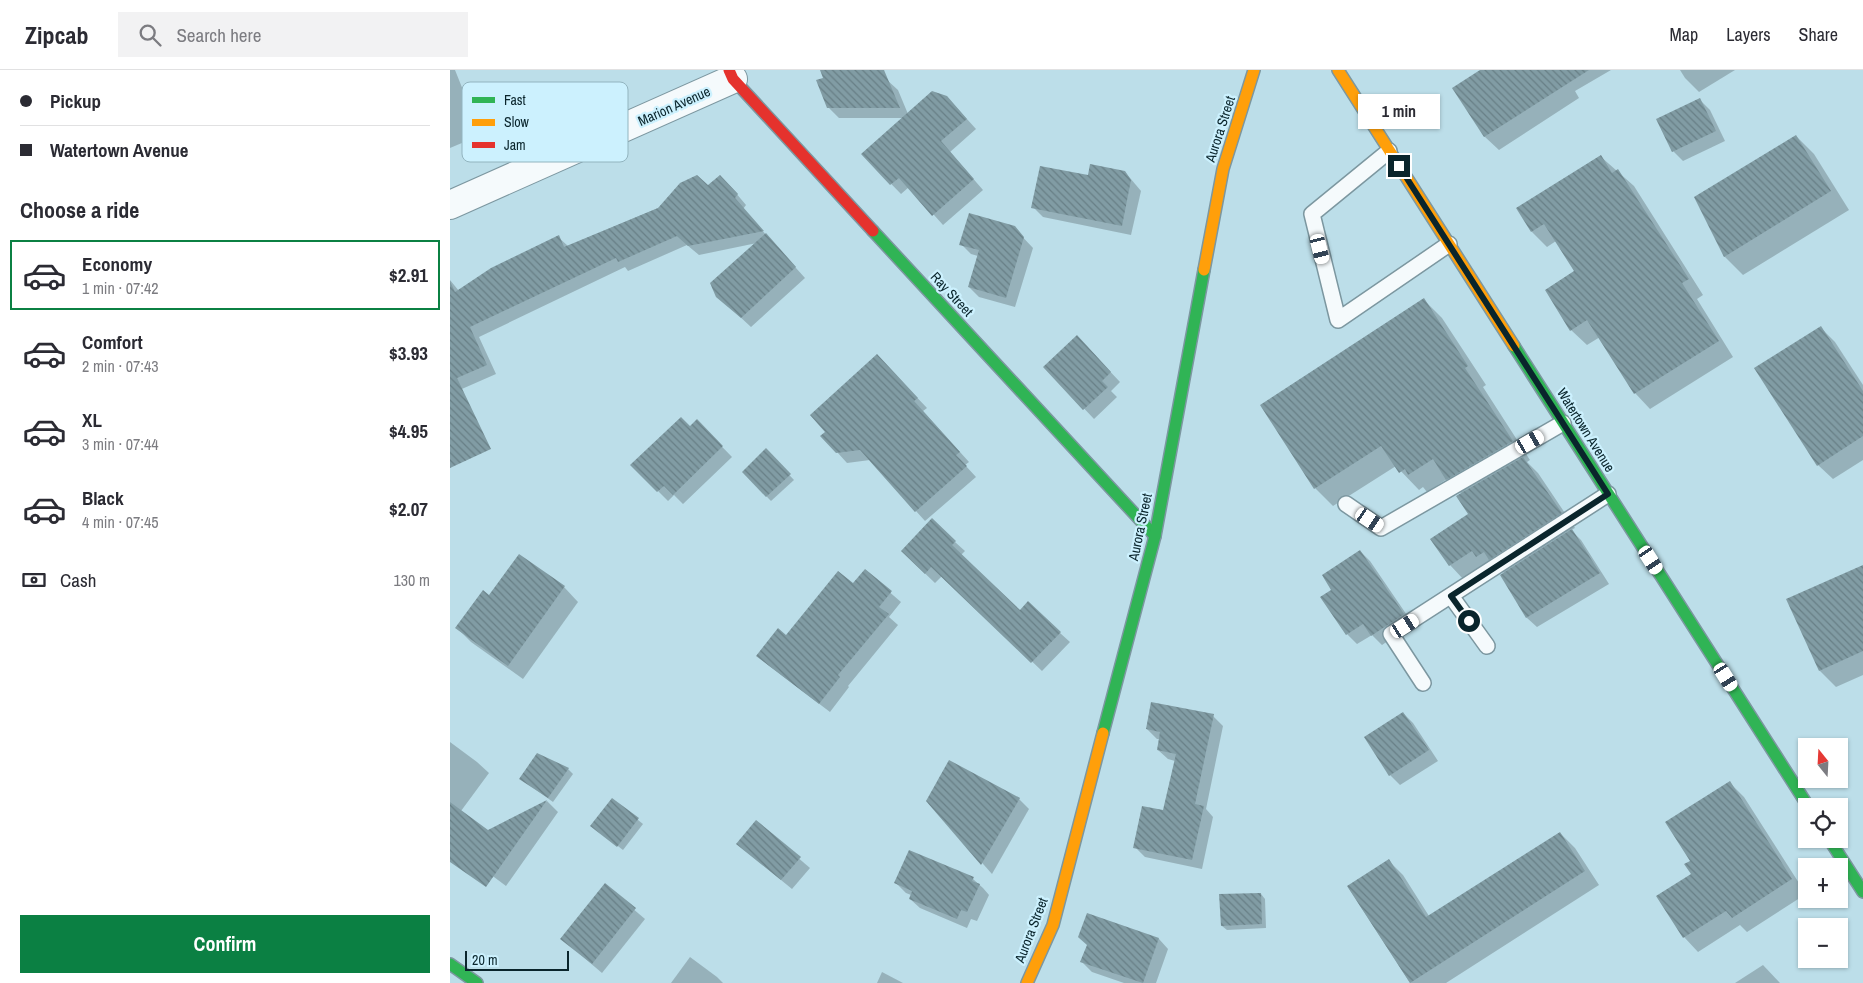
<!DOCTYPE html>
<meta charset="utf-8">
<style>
body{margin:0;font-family:"Archivo Narrow",sans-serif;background:#f2f2f3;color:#2b2b33;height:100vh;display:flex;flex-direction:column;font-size:19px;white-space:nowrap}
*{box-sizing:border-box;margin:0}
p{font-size:16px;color:#7c7c81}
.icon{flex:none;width:28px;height:28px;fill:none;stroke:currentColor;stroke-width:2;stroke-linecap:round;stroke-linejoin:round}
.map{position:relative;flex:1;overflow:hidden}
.side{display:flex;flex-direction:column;background:#fff;width:450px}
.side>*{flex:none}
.banner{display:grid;align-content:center;height:110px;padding:0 20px;background:#fff}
.needle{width:32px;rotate:342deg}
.buttons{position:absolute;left:1348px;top:668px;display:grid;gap:10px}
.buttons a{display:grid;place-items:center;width:50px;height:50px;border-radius:0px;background:#fff;box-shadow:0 1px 4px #0004;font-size:25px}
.scale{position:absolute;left:15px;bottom:12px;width:104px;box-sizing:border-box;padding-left:5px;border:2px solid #0a252c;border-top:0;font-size:14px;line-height:18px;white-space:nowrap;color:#0a252c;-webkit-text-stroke:4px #ccf1fe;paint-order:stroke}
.end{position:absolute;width:22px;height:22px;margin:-11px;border:6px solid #0a252c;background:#fff;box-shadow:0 0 0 2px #fff}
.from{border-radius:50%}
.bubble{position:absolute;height:35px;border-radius:0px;background:#fff;box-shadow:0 1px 4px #0004;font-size:16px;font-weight:700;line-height:35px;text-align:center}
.car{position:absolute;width:15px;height:30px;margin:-15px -8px;border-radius:6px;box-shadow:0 0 4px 1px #0007;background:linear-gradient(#fff 24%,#345 0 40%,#fff 0 76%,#345 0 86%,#fff 0)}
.banner b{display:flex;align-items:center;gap:18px;height:48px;font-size:19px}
.banner b+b{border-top:1px solid #e1e1e2}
.banner i{width:12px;height:12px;background:#2b2b33}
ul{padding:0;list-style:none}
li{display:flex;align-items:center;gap:15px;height:70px;margin:0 10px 8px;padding:0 10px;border:2px solid transparent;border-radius:0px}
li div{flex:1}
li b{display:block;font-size:19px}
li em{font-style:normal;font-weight:700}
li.current{border-color:#0b8043}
li>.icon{width:45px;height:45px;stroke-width:1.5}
h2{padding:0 20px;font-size:22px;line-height:60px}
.pay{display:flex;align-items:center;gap:12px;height:55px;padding:0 20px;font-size:19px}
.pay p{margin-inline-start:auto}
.cta{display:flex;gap:10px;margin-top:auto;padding:10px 20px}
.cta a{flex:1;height:58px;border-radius:0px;background:#0b8043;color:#fff;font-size:20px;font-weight:700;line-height:58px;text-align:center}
header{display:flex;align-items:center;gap:30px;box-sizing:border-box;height:70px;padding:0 25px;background:#fff;border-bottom:1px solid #e1e1e2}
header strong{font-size:24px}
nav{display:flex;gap:28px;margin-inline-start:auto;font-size:18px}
.search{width:350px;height:45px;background:#f2f2f3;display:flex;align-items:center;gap:12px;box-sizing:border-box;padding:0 18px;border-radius:0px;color:#7c7c81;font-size:19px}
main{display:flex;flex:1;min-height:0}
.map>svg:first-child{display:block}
</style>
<header>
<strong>Zipcab</strong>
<div class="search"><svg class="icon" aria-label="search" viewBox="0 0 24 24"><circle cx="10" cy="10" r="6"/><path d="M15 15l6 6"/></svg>Search here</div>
<nav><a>Map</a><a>Layers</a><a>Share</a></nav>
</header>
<main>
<section class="side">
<div class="banner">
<b><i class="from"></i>Pickup</b>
<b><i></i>Watertown Avenue</b>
</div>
<h2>Choose a ride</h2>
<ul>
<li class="current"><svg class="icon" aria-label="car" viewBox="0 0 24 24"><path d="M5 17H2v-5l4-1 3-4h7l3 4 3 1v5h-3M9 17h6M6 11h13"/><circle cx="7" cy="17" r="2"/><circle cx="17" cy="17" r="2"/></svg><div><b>Economy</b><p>1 min · 07:42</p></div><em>$2.91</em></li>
<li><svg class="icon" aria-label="car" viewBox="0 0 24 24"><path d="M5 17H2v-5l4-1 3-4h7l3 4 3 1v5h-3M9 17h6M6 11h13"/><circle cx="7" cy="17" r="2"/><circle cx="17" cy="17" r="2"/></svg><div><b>Comfort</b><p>2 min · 07:43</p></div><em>$3.93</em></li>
<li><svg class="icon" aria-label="car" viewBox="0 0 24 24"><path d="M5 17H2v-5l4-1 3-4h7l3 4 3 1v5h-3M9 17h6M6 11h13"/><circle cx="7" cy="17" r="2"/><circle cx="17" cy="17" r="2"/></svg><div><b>XL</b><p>3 min · 07:44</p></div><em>$4.95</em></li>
<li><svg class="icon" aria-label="car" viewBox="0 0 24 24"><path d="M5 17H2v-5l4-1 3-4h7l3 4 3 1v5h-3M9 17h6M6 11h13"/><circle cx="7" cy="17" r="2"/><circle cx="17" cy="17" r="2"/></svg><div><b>Black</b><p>4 min · 07:45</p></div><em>$2.07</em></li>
</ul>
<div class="pay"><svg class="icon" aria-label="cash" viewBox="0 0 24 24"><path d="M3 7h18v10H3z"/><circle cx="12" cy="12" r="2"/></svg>Cash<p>130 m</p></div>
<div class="cta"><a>Confirm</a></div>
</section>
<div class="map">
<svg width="1413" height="913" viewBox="0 0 1413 913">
<defs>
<pattern id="building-back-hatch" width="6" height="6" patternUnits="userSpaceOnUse" patternTransform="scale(1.25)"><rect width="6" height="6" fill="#819ca4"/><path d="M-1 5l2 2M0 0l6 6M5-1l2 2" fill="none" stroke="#687f86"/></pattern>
</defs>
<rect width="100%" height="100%" fill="#bcdee9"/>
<!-- shadow -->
<g fill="#0003">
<polygon points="0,0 5,0 31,65 0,78"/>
<polygon points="372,0 431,0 437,10 448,20 458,44 497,27 526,59 500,82 533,120 493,155 459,117 451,124 412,84 454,48 389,48 379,38 375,9"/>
<polygon points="1032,0 1161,0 1125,21 1129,28 1049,80 1035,67 1004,18"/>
<polygon points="1230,0 1285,0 1249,22 1235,8"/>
<polygon points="1250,30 1260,40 1275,71 1233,91 1223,81"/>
<polygon points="1346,66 1364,84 1399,140 1293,205 1275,187 1246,128"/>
<polygon points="1150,86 1184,116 1253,225 1247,229 1283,287 1200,339 1185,323 1150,267 1137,275 1121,260 1126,202 1106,171 1097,177 1082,162 1068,139"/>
<polygon points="675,102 691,121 681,165 593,147 583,137 639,106"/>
<polygon points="280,116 296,135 293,139 355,208 301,257 274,232 307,173 249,185 237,175 178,201 175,197 29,267 46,304 5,322 0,318 0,210 9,221 108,167 118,176 258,117"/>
<polygon points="564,158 583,178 565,237 529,227 519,217 528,186 521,184 511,174"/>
<polygon points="974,230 992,248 1036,315 1033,317 1080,390 1077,392 1088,403 1125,458 1121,460 1131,470 1159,514 1087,557 1077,548 1051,505 1054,503 1048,497 1014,510 1000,495 1019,444 1012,424 997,409 977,422 973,417 969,420 946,396 883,436 865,418"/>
<polygon points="1370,257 1385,272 1413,315 1413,390 1383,409 1368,395"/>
<polygon points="637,277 670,312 661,321 667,327 644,349 595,297"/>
<polygon points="437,296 477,338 473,341 519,392 515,395 526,407 475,451 420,390 397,393 387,382"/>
<polygon points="247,351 282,387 233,434 224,425 218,431 182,395 240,358"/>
<polygon points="316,380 344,410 321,431 293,402"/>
<polygon points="505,472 515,481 511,485 570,542 610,563 620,572 592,601 492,506 485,513 462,491"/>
<polygon points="910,481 920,491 963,554 932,575 922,565 907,574 897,564 872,527 883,520"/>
<polygon points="1413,496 1413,605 1386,617 1370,601 1338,530"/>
<polygon points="415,501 451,532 439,547 448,555 398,616 399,617 380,642 318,595 308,586 336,567 403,515"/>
<polygon points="114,517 128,532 73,609 21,572 7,558 40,527"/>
<polygon points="953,643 963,653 988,691 950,715 940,705"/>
<polygon points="763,646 773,656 756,739 763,747 752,799 695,787 685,777 714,741 725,691 718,689 708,680 710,669 707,669 697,659"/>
<polygon points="0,672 27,692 39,703 11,741 38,762 97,731 108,742 56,816 0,774"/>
<polygon points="87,685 118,699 123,704 103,732 71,709"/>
<polygon points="1280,713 1294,727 1356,824 1297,862 1290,855 1248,882 1234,867 1242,805"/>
<polygon points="162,729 193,754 173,780 147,760"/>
<polygon points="569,729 579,739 542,804 477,731"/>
<polygon points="306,752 360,798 342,819 298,783"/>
<polygon points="1110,763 1125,778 1149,815 996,913 960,913 898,817 939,791 953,805 979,846"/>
<polygon points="459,782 523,809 533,818 539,825 527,851 521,849 517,858 470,838 460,829 461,825 456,823 446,813"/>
<polygon points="155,815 195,849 152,903 112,869"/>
<polygon points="811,824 815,829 816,858 777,860 772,856"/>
<polygon points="637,845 709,869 718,879 706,913 674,913 642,902 632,892 638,875"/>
<polygon points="240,887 267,907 273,913 221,913"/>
<polygon points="1313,895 1330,913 1285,913"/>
<polygon points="432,902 453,913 427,913"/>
</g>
<!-- building -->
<g fill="url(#building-back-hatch)">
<polygon points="370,0 434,0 450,38 377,38 366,10 373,8"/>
<polygon points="1030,0 1139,0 1034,67 1002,18"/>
<polygon points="482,21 497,26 517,49 491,71 524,109 482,146 449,108 440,115 411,84"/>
<polygon points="1250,28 1266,61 1222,82 1206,49"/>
<polygon points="1346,65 1381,121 1274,187 1244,127"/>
<polygon points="1151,85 1162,103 1168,99 1239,209 1232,213 1269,271 1184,324 1137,250 1120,261 1095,220 1124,201 1094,154 1081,162 1066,138"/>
<polygon points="640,94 675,101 681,110 672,156 581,138 590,96 638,105"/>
<polygon points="247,105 258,115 270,105 288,124 285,128 314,161 238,176 227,166 168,192 166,188 20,257 37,295 7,308 41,379 0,398 0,211 5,222 41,198 109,165 114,177 208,138 230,113"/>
<polygon points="519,143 565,156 574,167 556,228 518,217 529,180 509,175"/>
<polygon points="316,163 346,197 291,248 266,227 260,213"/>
<polygon points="974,228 1018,296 1015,298 1063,371 996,410 983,389 958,405 955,399 949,403 931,376 864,419 810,335"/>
<polygon points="1371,256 1413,321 1413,366 1367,396 1304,298"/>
<polygon points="627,265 661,302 652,311 658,317 633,340 593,297"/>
<polygon points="427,284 468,328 464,331 510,382 506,385 517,396 465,442 410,380 386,383 370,366 375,362 360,345"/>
<polygon points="231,347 240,356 247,349 273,376 223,425 214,416 207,422 180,395"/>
<polygon points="316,378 341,404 316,427 292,402"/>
<polygon points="1073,387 1112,443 1039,490 1034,482 1026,487 1022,481 999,496 980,469 1018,444 1006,426"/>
<polygon points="482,448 506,471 502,475 570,540 578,531 611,562 581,593 481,497 475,504 451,481"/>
<polygon points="1122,459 1150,503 1076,548 1050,505"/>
<polygon points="910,480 954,544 921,566 913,554 896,565 870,527 881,520 872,505"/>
<polygon points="69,484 115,516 58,596 5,558 33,520 39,525"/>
<polygon points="1413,495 1413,581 1369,601 1336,529"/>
<polygon points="415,499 442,521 429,537 439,544 388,605 390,607 369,634 306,586 328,558 336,565 388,501 403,513"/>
<polygon points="701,632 764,644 745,734 754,736 742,790 683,778 692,736 713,740 726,684 707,680 710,662 696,659"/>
<polygon points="953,642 979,680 939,706 914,667"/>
<polygon points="87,683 119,698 98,728 69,709"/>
<polygon points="499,690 570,728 531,795 476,731"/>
<polygon points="1280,711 1342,809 1282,848 1276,841 1233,868 1206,826 1241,804 1234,794 1240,791 1215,752"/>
<polygon points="162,728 189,748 167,777 140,756"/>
<polygon points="97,730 36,817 0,792 0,732 38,760"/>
<polygon points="306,750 351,787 331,810 286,774"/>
<polygon points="1110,762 1135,801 960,913 897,816 939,789 976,847"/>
<polygon points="459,780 524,807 522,811 530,814 517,842 511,840 507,849 459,829 462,821 444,813"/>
<polygon points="155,813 186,838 142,894 110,869"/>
<polygon points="811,823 812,854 771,856 769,824"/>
<polygon points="637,843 709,868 693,913 630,892 637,875 628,867"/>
</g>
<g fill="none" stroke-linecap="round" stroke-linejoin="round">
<!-- lane casing -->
<g stroke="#7c97a0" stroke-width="18">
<g id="lane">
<polyline points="939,81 862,144 888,250 999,174"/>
<polyline points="896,434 931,458 1113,353"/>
<polyline points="1001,526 1037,576"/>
<polyline points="973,613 941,564 1158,424"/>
</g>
</g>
<!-- street casing -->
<g stroke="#7c97a0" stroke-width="30">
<polyline id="street" points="0,135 283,9"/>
</g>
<!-- fast casing -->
<g stroke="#7c97a0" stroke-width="14">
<g id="fast">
<polyline points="423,161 705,466"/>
<polyline points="1064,276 1358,736"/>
<polyline points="653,663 705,466 754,200"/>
<polyline points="1379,769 1413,822"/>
<polyline points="0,894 27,913"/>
</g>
</g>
<!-- slow casing -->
<g stroke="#7c97a0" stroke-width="14">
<g id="slow">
<polyline points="888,0 1064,276"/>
<polyline points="754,200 773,99 804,0"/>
<polyline points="577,913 603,855 653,663"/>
</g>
</g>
<!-- jam casing -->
<g stroke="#7c97a0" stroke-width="14">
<polyline id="jam" points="279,0 283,9 423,161"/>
</g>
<!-- lane -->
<use href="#lane" stroke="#f5fafc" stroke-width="15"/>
<!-- street -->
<use href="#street" stroke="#f5fafc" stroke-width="28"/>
<!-- fast -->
<use href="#fast" stroke="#30b455" stroke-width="11"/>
<!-- slow -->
<use href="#slow" stroke="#ff9f0a" stroke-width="11"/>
<!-- jam -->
<use href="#jam" stroke="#e5322d" stroke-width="11"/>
</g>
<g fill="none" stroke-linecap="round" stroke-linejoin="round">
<!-- route -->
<polyline stroke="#0a252c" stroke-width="6" points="949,96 1158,424 1001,526 1019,551"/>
</g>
<g text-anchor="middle" stroke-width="4.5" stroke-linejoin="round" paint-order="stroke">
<!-- street labels -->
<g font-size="14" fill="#0a252c" stroke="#ccf1fe">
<text transform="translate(224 36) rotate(-24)" y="5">Marion Avenue</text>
<text transform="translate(770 59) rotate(-72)" y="5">Aurora Street</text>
<text transform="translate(502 224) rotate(47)" y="5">Ray Street</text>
<text transform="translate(1136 360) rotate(58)" y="5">Watertown Avenue</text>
<text transform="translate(690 457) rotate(-78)" y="5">Aurora Street</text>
<text transform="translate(581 860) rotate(-69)" y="5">Aurora Street</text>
</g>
</g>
<!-- legend -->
<rect x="12" y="12" width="166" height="80" rx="8" fill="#ccf1fe" stroke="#92b4bf" stroke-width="1"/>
<rect x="22" y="27" width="23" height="6" fill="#30b455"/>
<rect x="22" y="49" width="23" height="7" fill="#ff9f0a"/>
<rect x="22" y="72" width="23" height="6" fill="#e5322d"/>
<g font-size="14" fill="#0a252c">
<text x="54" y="35">Fast</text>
<text x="54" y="57">Slow</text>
<text x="54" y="80">Jam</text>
</g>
</svg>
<div class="buttons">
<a><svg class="needle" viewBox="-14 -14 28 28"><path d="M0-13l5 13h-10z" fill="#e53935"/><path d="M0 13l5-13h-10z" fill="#7c7c81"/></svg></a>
<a><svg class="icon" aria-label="locate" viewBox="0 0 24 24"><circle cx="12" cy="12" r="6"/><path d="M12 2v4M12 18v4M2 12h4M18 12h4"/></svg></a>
<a>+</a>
<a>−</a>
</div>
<div class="scale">20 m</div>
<i class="end from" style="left:1019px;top:551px"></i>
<i class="end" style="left:949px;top:96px"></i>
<div class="bubble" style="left:908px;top:24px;width:82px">1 min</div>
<i class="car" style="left:870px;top:179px;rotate:166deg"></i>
<i class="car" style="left:1080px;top:372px;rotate:60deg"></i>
<i class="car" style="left:920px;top:450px;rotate:124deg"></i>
<i class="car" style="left:1201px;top:490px;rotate:147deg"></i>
<i class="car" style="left:955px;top:556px;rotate:58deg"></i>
<i class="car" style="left:1276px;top:607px;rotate:148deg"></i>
</div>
</main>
